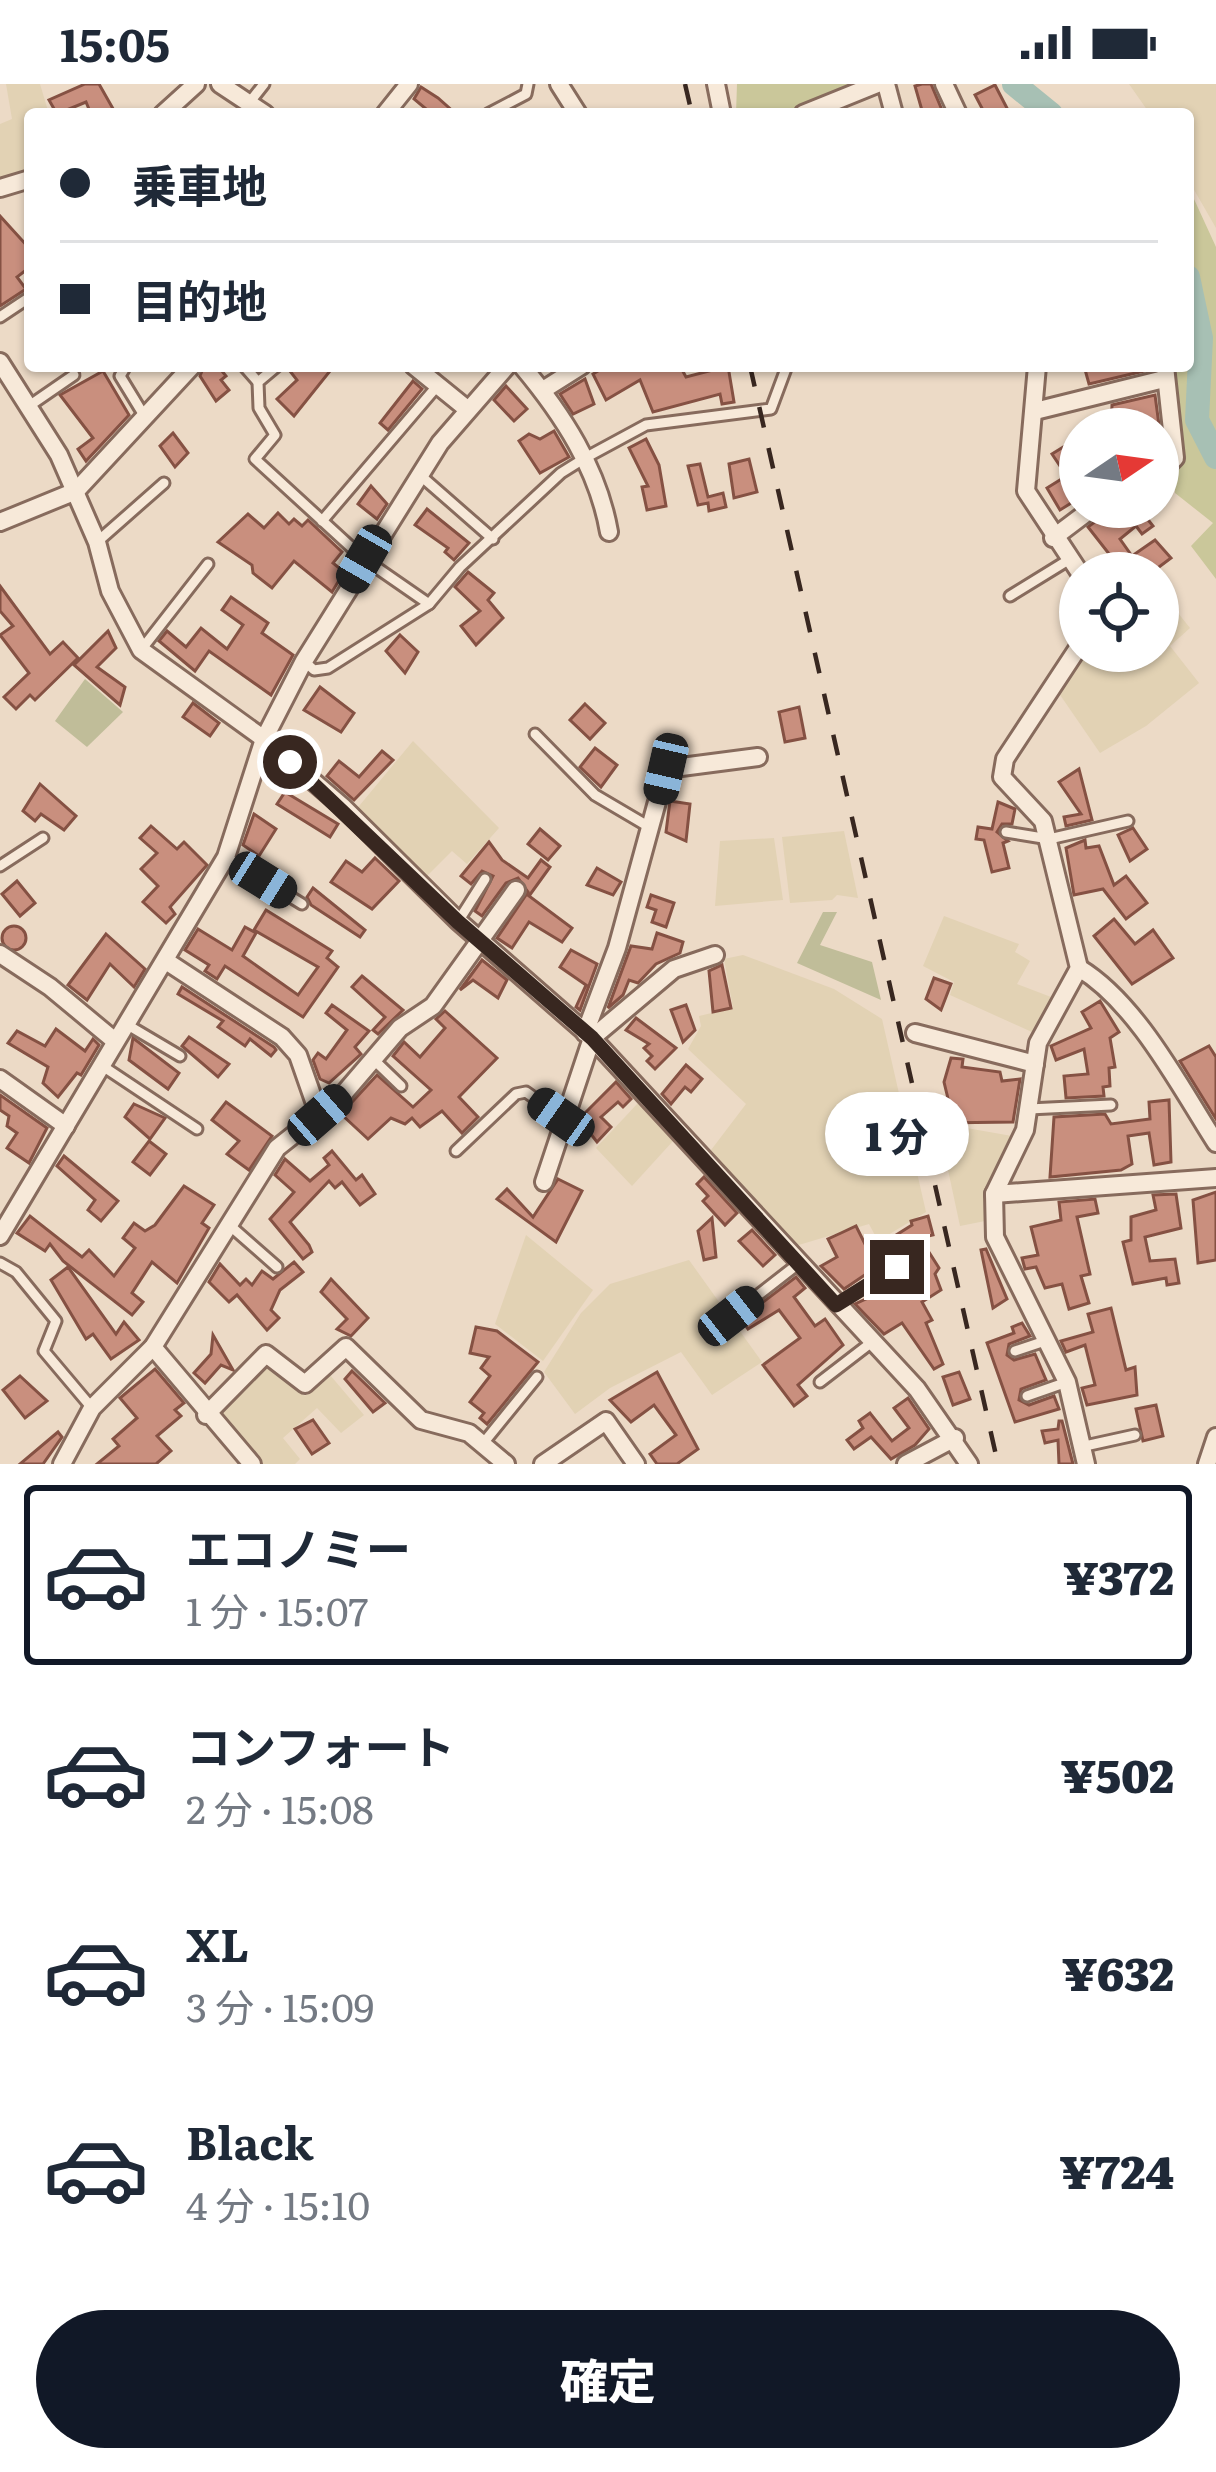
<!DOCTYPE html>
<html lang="ja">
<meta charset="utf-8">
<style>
body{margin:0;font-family:Literata,"Noto Sans JP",serif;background:#f2f2f3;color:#1f2937;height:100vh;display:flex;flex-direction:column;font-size:45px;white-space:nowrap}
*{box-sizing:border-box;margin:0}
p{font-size:39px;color:#747a83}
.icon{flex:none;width:66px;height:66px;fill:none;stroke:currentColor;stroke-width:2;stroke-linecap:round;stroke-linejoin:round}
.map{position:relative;height:1380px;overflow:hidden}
.sheet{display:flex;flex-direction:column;background:#fff;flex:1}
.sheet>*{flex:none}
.top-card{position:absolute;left:24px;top:24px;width:1170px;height:264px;border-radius:12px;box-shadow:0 3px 9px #0004;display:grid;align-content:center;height:264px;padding:0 36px;background:#fff}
.needle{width:78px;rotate:77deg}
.buttons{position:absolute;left:1059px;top:324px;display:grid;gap:24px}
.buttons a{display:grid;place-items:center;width:120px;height:120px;border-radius:50%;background:#fff;box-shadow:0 3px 9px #0004;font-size:60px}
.end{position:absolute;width:54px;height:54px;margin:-27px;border:15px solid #382720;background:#fff;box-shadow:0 0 0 6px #fff}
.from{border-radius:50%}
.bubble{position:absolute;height:84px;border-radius:42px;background:#fff;box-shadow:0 3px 9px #0004;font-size:39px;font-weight:800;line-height:84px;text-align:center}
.car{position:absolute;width:36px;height:72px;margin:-36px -18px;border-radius:15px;box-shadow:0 0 9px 3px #0007;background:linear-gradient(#222 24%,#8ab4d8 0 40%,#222 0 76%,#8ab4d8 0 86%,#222 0)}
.top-card b{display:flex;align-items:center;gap:42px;height:114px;font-size:45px}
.top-card b+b{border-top:3px solid #e0e1e3}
.top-card i{width:30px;height:30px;background:#1f2937}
ul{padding:21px 0 0;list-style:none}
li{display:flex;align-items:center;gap:36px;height:180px;margin:0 24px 18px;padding:0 12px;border:6px solid transparent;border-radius:12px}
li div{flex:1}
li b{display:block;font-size:45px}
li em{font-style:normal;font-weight:800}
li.active{border-color:#111827}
li>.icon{width:108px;height:108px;stroke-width:1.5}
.action{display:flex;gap:24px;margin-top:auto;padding:24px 36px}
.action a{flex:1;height:138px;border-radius:72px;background:#111827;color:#fff;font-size:48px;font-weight:800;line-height:138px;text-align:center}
.status{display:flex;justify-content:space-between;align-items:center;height:84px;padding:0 60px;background:#fff;direction:ltr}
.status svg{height:33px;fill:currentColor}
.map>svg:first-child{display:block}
</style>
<div class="status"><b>15:05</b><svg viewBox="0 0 49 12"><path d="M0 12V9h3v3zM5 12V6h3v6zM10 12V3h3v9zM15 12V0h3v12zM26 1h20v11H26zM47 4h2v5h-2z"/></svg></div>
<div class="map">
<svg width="1216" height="1380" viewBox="0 0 1216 1380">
<rect width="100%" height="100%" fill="#ecdac6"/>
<!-- farmland -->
<g fill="#e2d2b4">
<polygon points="6,0 40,0 49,30 30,30 30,90 0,100 0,40 12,35"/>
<polygon points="1129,0 1216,0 1216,144 1189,97 1188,30 1150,30"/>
<polygon points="1158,504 1190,544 1170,562 1199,599 1146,642 1100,669 1056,605 1091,567 1158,567"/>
<polygon points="413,657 499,744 467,780 452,767 425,794 355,727"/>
<polygon points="844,747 858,814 837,811 832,816 790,819 782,753"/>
<polygon points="774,754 783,816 715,822 720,757"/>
<polygon points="944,832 1019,860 1015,868 1030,877 1017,900 1051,913 1034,949 950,911 954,898 923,882"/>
<polygon points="743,871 834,905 882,935 926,1128 878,1157 869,1140 792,1163 708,1070 746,1020 688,965 701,942 699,932 733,924 724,875"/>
<polygon points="638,1019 673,1057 632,1102 596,1064"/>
<polygon points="938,1039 1012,1052 986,1113 985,1137 960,1142"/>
<polygon points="526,1151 593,1206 543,1277 495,1240"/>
<polygon points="689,1176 762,1278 712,1311 681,1268 610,1304 575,1330 544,1288 581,1229 610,1200"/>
<polygon points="269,1280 305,1312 330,1291 364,1331 341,1349 317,1324 283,1354 300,1375 295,1380 262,1380 218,1328"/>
</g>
<!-- green -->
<g fill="#cac79a">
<polygon points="737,0 867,0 788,30 736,30"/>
<polygon points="1188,102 1216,163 1216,495 1191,462 1213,439 1175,409 1169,295 1172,282 1188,282"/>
</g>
<!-- cemetery -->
<g fill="#c0bd99">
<polygon points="85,595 123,628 87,663 55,637"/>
<polygon points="823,828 837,828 820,861 872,878 881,916 797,879"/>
</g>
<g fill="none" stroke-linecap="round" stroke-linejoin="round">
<!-- river -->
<g stroke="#a7c0b4" stroke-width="24">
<polyline points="1014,0 1051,30"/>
<polyline points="1188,193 1201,254 1197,336 1216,373"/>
</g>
</g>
<!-- building -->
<g fill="#c98f7e" stroke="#855143" stroke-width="3">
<polygon points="85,0 99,0 116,30 91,30 86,18 57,30 49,16"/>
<polygon points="922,0 931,0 942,26 923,30 915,2"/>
<polygon points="995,1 1010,30 985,30 975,11"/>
<polygon points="421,3 438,14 456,30 432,30 414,15"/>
<polygon points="0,132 30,165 30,183 17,193 26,205 0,222"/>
<polygon points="204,282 218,282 226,292 221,296 229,306 216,317 200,292"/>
<polygon points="286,282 334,282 294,332 277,315 297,296"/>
<polygon points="606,282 680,282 686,293 728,282 734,318 722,320 720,310 653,328 640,296 606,316 593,290"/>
<polygon points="1084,282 1143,282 1144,287 1089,300"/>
<polygon points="103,287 129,331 86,377 78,365 93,354 60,311"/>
<polygon points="585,295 594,320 573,330 560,310"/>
<polygon points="413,297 422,305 388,346 380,339"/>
<polygon points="506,302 527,325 514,337 494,316"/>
<polygon points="1155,311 1159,341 1111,345 1112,321"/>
<polygon points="554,347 569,373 540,389 519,357 529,350 540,355"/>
<polygon points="173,349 188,369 175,383 160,362"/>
<polygon points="646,355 659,381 666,422 647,426 642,403 648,402 629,364"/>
<polygon points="1068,360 1080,382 1066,391 1052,370"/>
<polygon points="749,375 757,408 734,414 729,380"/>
<polygon points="700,380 708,413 723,409 726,423 709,427 708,419 698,421 688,382"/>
<polygon points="1063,394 1076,416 1060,426 1047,404"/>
<polygon points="371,402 387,420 377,435 358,420"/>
<polygon points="1114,423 1138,423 1153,442 1142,450 1136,442 1120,455 1132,472 1155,456 1171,474 1151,489 1124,489 1088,443"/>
<polygon points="427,425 469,459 454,476 445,468 448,464 415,441"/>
<polygon points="278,429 289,440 294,435 302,442 308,436 342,468 333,479 344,488 332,508 294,477 272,504 253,489 252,481 218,458 248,430 264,444"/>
<polygon points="468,488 494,509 488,516 503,534 476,561 461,542 480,527 455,503"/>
<polygon points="0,502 50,570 63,558 78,574 35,616 30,611 16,625 4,613 29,589 0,551 13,542 0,527"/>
<polygon points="231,513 268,539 262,549 293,571 271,611 209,567 195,587 159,557 167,547 186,563 201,544 227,565 243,541 222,526"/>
<polygon points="108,547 116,564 97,583 125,603 120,621 74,581"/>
<polygon points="400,551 418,568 405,589 386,567"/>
<polygon points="320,603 354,629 341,648 304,626"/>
<polygon points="193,619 219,639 210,652 183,633"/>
<polygon points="585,620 605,639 590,655 570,636"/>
<polygon points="799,623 805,654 785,658 779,628"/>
<polygon points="595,664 617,681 601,703 580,683"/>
<polygon points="382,667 393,676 354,716 327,692 339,677 359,693"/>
<polygon points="1079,685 1092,736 1066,742 1064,733 1081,730 1059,698"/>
<polygon points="40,700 76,732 64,746 41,730 35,737 23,727"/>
<polygon points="285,708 338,740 330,753 277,720"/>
<polygon points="670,717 690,720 686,757 666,748"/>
<polygon points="998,718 1015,725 1012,740 1002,740 997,748 1008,757 1003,759 1009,784 992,788 984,756 976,755 978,743 992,745"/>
<polygon points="254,730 276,745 259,772 243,761"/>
<polygon points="151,742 177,765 184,758 207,781 170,823 175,830 166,839 143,818 158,802 141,785 157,769 140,754"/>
<polygon points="1133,744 1147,765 1130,777 1118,751"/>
<polygon points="540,745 560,762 548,776 528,760"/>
<polygon points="1085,756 1086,764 1099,762 1114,801 1126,792 1147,819 1126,835 1103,805 1074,811 1066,764"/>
<polygon points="489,758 502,776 528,794 541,776 550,783 529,812 572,844 562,858 529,838 512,864 497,854 528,808 518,794 506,799 482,832 475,827 493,792 482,787 471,800 461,792"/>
<polygon points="375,774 399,797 372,825 331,798 346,777 362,788"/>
<polygon points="597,784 621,798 613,811 587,801"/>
<polygon points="17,797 35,819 20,832 2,810"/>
<polygon points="313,804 365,846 360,853 311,821 307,813"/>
<polygon points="651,811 674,819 666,843 652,838 656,826 647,823"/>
<polygon points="266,826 332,867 327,874 338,883 303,933 225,882 217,895 205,887 209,881 185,866 198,845 232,866 245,843 256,849 243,872 298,911 318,883 254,846"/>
<polygon points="1114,835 1135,860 1153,846 1173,874 1132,900 1094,852"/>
<circle cx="14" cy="854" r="12"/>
<polygon points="657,849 683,858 680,869 656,880 638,899 629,896 623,911 608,924 631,862 652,865"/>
<polygon points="106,850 145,885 134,903 110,880 87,916 68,901"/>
<polygon points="571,866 597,880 580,926 576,923 586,901 560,883"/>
<polygon points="482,876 507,896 498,914 473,896 460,906"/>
<polygon points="722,881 731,924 713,928 709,887"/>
<polygon points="362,892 403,926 378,950 373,946 385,933 352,903"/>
<polygon points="934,894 951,900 941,926 926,915"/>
<polygon points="182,903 274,963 276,966 271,972 250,955 245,962 218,943 223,937 178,910"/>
<polygon points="1100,917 1119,948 1110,954 1115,983 1109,984 1110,1002 1103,1003 1104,1012 1066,1014 1064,992 1088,990 1084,965 1056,976 1051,962 1091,944 1082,928"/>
<polygon points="332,921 369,947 355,963 361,970 329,999 320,995 313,976 318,969 326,975 347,946 326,929"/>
<polygon points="686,921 695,946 683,958 671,926"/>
<polygon points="445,927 497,974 459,1013 478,1033 462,1049 442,1027 420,1043 412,1034 405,1040 391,1034 368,1055 341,1030 377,991 413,1023 431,1006 393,972 404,958 420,973 445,944 436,935"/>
<polygon points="636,934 676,964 655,985 647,977 652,972 644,964 649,960 626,946"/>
<polygon points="56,945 85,967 93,955 99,961 81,991 77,989 58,1013 43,999 48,983 8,959 17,947 45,962"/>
<polygon points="189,953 229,980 218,993 182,962"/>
<polygon points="133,954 179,989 168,1005 129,976"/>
<polygon points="1209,962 1216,973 1216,1035 1180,977"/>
<polygon points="951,974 963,975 962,983 1000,988 1002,997 1020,995 1013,1038 940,1039 941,1026 951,1027 944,998"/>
<polygon points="686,981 702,995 691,1008 685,1003 671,1020 662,1010"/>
<polygon points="616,998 631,1015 623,1023 618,1018 601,1033 611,1043 597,1058 579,1035"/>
<polygon points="0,1011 47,1044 29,1079 7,1064 17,1049 7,1042 9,1032 0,1026"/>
<polygon points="1169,1016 1171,1078 1154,1081 1149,1049 1128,1052 1132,1080 1121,1086 1050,1093 1054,1033 1105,1030 1111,1040 1150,1035 1149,1018"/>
<polygon points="226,1018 272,1052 249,1086 227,1070 239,1057 212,1036"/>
<polygon points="134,1020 165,1034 150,1055 125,1033"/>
<polygon points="149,1057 166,1070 150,1091 133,1078"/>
<polygon points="332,1067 356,1096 362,1091 375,1110 360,1121 342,1098 335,1104 329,1097 290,1138 309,1161 312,1168 303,1175 270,1135 294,1108 275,1091 285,1075 310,1097 329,1081 324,1074"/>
<polygon points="64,1072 118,1117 101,1137 88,1126 95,1116 57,1082"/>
<polygon points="704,1093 737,1129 725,1141 703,1117 708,1112 697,1100"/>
<polygon points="558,1095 582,1107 556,1158 497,1115 507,1105 533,1133"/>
<polygon points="184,1102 214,1121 202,1139 209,1144 177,1199 152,1178 132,1209 143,1218 132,1231 63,1177 50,1160 45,1167 17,1149 30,1132 82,1173 89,1166 114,1192 135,1164 123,1154 134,1139 145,1147 155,1141"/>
<polygon points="1216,1108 1216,1176 1198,1179 1193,1116"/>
<polygon points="1176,1110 1181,1144 1145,1153 1150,1177 1175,1175 1179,1199 1167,1201 1166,1194 1133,1200 1123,1158 1131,1156 1131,1133 1156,1126 1153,1111"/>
<polygon points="1095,1115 1098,1129 1077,1133 1090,1190 1081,1192 1089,1219 1069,1225 1062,1200 1045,1204 1036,1183 1025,1185 1022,1174 1038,1171 1031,1143 1061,1136 1059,1118"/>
<polygon points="928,1132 933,1151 920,1154 939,1184 935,1190 941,1206 922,1218 932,1236 926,1239 943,1280 934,1285 902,1239 884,1250 855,1220 914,1193 902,1174 881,1180 844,1205 821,1182 837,1173 828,1155 841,1149 856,1142 869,1168 912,1141 911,1137"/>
<polygon points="712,1134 716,1173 704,1176 698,1147"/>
<polygon points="752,1146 775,1171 763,1182 739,1157"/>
<polygon points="986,1165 1007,1215 993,1224 981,1166"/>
<polygon points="294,1178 303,1188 280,1206 271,1226 279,1234 267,1246 237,1211 229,1218 209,1198 220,1180 240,1201 246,1195 252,1201 262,1187 273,1195"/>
<polygon points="68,1183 116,1250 124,1238 139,1256 111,1275 93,1250 86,1255 51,1196"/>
<polygon points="796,1193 805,1204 794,1213 815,1242 825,1235 843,1261 798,1301 807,1312 794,1322 763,1281 800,1254 779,1226 748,1245 741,1235"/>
<polygon points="331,1195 368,1234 351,1252 337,1245 347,1235 321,1208"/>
<polygon points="1111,1224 1126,1286 1135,1283 1137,1311 1087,1321 1082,1304 1095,1301 1085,1261 1066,1268 1061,1257 1093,1248 1088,1230"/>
<polygon points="1022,1239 1030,1252 1009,1260 1007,1271 1014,1276 1035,1270 1046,1296 1021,1305 1019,1316 1029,1321 1054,1312 1059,1325 1015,1338 987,1259 1014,1249 1012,1243"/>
<polygon points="476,1243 497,1247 538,1278 487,1340 480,1334 484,1329 470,1318 490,1292 481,1284 489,1273 470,1269"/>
<polygon points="213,1251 233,1286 221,1281 205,1299 194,1289 211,1270"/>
<polygon points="155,1285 184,1319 175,1326 181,1332 157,1352 171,1367 156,1380 97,1380 119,1362 113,1355 137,1334 120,1314"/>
<polygon points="352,1287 385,1319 373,1328 345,1295"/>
<polygon points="657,1288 698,1365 677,1380 657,1380 650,1370 676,1351 654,1321 631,1338 610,1316"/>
<polygon points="959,1288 970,1315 953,1321 943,1293"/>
<polygon points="20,1292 47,1317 25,1334 3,1306"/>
<polygon points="908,1314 929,1345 915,1361 891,1375 871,1353 854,1365 847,1356 863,1344 859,1337 870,1329 892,1357 909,1344 894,1324"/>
<polygon points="1156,1321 1163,1352 1143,1357 1136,1325"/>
<polygon points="313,1336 329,1359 312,1370 295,1345"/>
<polygon points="1059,1337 1062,1337 1073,1380 1059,1380 1058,1356 1045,1359 1042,1347 1058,1345"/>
<polygon points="58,1348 62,1353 43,1380 20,1380"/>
</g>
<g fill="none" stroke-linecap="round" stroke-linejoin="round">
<!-- service casing -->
<g stroke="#876b5d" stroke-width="15">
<g id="service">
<polyline points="249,19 264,0"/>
<polyline points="488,30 526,10 528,0"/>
<polyline points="0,233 30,213"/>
<polyline points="126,282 120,292 145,333"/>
<polyline points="244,282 258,298"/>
<polyline points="277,282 258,298 259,324 275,351 255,375 364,475 429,520"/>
<polyline points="29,322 74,291"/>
<polyline points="421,392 493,455"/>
<polyline points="322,437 438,301"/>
<polyline points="97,458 164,399"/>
<polyline points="1010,512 1070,475"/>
<polyline points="141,566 208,480"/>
<polyline points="304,577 314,586 328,584 429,520 460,483 561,389 585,374 646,341 771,325 787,282"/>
<polyline points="535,650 595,711 651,744"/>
<polyline points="1006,748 1049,755 1128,737"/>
<polyline points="226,773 302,820"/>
<polyline points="0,782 43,754"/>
<polyline points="459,836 485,795"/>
<polyline points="126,940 180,972"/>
<polyline points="372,974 401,1002"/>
<polyline points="101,981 197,1045"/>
<polyline points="1029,1025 1111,1021"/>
<polyline points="456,1067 516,1010 526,1008 561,1033"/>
<polyline points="227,1139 277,1183"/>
<polyline points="0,1179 16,1188 56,1237 44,1267 92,1324"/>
<polyline points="836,1221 897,1183"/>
<polyline points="731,1232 798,1180"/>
<polyline points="1015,1267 1048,1256"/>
<polyline points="820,1298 872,1258"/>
<polyline points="1027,1312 1067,1298"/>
<polyline points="485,1357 537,1293"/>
<polyline points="1085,1362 1135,1351"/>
</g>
</g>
<!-- minor casing -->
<g stroke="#876b5d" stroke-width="22">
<g id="minor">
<polyline points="220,0 265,30"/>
<polyline points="559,0 578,30"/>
<polyline points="716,0 722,30"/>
<polyline points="886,0 894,30"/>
<polyline points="944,0 958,30"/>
<polyline points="163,30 196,0"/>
<polyline points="385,30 409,0"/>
<polyline points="803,30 877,0"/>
<polyline points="0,104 30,95"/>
<polyline points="0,278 59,371 97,458 110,507 141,566 264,655 342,722 458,837 592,954 917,1305 969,1380"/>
<polyline points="414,282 467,325"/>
<path d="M 522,282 C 563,331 598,385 609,448"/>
<polyline points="1037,282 1026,407 1080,489"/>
<polyline points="543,306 581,282"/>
<polyline points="1035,327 1164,295"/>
<polyline points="1158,391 1175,374 1165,282"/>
<polyline points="0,438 76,407 192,282"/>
<polyline points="1053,454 1094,423"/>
<polyline points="1080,561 1005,675 1002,693 1043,737 1079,884 1038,959 1025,1046 994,1110 995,1153 1067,1298 1086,1380"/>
<polyline points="0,870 50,903 115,957"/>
<polyline points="166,877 282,953 298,971 319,1031"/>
<path d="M 1079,884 C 1137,919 1180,1003 1216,1059"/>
<polyline points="585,949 617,864 666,685 758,673"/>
<polyline points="915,949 1035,980"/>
<polyline points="0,995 66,1042"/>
<polyline points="544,1098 592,954 674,885 715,871"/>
<polyline points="994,1110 1216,1094"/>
<polyline points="0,1152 226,773 264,655 304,577 440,359 507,282"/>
<polyline points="153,1263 252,1380"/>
<polyline points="206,1331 266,1270 305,1300 346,1263 421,1336 469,1349 506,1380"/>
<polyline points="62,1380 92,1324 153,1263 277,1064 340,1014 400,944 433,922 516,806"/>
<polyline points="543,1380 606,1337 636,1380"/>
<polyline points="906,1380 955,1354"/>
<polyline points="1207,1380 1216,1353"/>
</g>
</g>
<!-- service -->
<use href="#service" stroke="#f7e9d9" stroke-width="9"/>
<!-- minor -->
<use href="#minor" stroke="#f7e9d9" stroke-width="16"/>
<!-- rail -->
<g stroke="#382720" stroke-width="4.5" stroke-dasharray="21 21" stroke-linecap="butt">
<polyline points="685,0 692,30"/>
<polyline points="750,282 998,1380"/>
</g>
</g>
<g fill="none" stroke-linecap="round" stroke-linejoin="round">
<!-- route -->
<polyline stroke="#382720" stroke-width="15" points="290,678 458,838 592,954 836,1221 897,1183"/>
</g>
</svg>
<div class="buttons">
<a><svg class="needle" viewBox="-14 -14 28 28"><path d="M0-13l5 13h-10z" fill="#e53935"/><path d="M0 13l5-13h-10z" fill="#747a83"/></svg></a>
<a><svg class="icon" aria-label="locate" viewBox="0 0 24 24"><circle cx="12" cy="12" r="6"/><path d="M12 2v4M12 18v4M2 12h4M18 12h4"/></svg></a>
</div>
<i class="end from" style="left:290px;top:678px"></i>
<i class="end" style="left:897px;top:1183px"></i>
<div class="bubble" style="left:825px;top:1008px;width:144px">1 分</div>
<i class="car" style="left:364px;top:475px;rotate:210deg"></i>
<i class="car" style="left:666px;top:685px;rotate:193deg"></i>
<i class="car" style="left:263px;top:796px;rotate:122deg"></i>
<i class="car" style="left:320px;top:1031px;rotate:49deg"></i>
<i class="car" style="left:561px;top:1033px;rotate:305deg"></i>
<i class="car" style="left:731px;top:1232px;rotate:52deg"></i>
<div class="top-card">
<b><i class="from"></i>乗車地</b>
<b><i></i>目的地</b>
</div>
</div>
<section class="sheet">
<ul>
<li class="active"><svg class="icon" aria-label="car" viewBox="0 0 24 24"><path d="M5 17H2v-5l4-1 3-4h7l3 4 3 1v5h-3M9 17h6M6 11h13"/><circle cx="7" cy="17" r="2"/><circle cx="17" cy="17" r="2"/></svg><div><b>エコノミー</b><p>1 分 · 15:07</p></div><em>¥372</em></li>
<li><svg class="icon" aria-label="car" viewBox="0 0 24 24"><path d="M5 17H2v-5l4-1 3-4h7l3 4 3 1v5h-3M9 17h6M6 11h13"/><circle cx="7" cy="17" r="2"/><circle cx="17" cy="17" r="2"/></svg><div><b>コンフォート</b><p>2 分 · 15:08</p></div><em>¥502</em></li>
<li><svg class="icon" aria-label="car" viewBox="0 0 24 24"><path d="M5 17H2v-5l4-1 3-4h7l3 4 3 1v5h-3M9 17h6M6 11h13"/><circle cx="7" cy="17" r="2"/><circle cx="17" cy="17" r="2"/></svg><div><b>XL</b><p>3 分 · 15:09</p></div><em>¥632</em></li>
<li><svg class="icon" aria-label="car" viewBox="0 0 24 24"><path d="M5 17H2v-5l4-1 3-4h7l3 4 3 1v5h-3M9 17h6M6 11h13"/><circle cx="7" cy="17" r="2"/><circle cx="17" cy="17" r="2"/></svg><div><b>Black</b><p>4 分 · 15:10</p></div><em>¥724</em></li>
</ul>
<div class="action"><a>確定</a></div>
</section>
